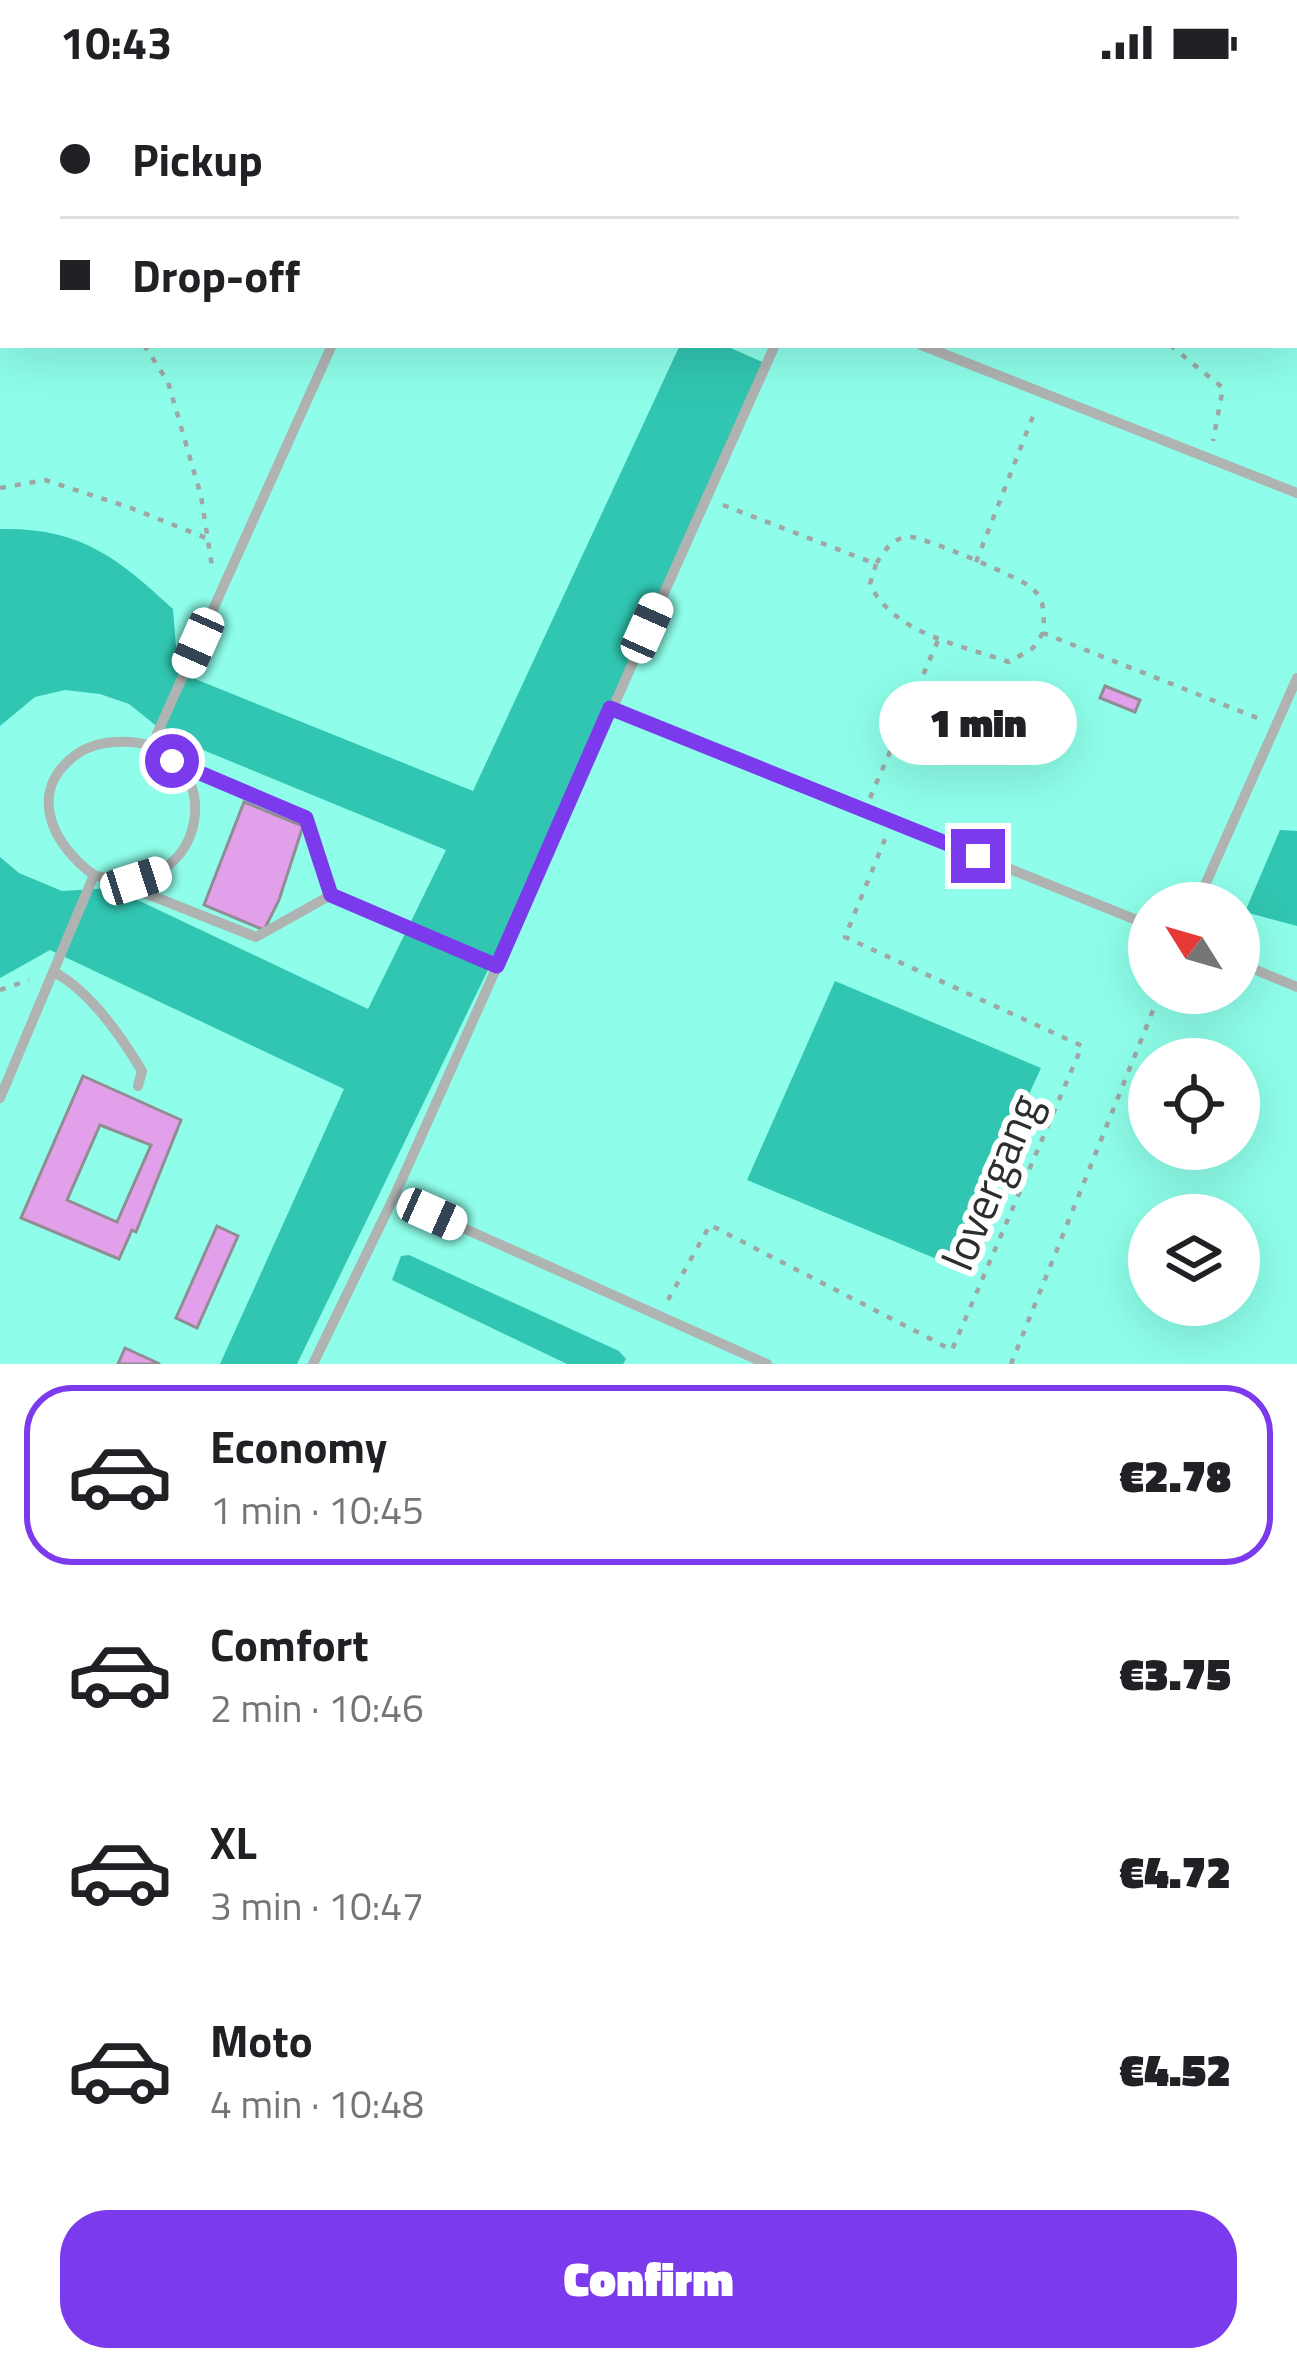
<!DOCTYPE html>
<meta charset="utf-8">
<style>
body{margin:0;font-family:"Titillium Web",sans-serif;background:#f6f6f6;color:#202124;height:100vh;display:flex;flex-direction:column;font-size:45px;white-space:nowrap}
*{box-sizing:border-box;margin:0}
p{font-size:39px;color:#757577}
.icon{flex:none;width:66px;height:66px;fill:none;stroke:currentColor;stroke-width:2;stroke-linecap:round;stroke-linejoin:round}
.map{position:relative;height:1280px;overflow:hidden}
.panel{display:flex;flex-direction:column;background:#fff;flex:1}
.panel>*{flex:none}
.hud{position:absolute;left:0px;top:0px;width:1299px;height:264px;box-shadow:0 12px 48px #0002;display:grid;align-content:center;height:264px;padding:0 60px;background:#fff}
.needle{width:78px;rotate:307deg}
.controls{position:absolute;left:1128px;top:798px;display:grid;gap:24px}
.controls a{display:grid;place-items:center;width:132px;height:132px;border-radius:50%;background:#fff;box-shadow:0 12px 48px #0002;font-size:60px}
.end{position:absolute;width:54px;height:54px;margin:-27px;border:15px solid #7c3aed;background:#fff;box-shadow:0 0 0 6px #fff}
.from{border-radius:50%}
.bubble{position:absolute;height:84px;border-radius:42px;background:#fff;box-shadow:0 12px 48px #0002;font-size:39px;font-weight:800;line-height:84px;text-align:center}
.car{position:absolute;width:36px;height:72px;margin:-36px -18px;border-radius:15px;box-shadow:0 0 9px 3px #0007;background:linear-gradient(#fff 24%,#345 0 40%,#fff 0 76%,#345 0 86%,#fff 0)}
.hud b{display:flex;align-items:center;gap:42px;height:114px;font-size:45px}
.hud b+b{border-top:3px solid #e0e0e0}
.hud i{width:30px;height:30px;background:#202124}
ul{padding:21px 0 0;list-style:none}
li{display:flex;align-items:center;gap:36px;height:180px;margin:0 24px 18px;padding:0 36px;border:6px solid transparent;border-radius:48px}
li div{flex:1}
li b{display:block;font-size:45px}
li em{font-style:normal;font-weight:800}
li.active{border-color:#7c3aed}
li>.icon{width:108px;height:108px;stroke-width:1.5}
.cta{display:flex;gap:24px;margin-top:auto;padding:24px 60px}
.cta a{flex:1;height:138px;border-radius:48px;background:#7c3aed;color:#fff;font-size:48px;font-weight:800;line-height:138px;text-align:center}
.status{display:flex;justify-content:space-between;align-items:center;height:84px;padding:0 60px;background:#fff;direction:ltr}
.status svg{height:33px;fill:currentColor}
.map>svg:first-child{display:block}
</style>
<div class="status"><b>10:43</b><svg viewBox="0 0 49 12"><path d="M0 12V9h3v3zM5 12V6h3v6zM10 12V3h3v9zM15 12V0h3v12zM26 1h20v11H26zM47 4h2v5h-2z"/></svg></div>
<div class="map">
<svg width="1297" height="1280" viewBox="0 0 1297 1280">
<rect width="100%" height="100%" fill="#f2fcfa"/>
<!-- green -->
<path fill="#8efeea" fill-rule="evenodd" d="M 0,0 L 949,3 L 3,3 L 3,261 L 1296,261 L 1296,3 L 981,0 L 1297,0 L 1297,1280 L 0,1280 ZM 1149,819 L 1239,819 L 1239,909 L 1149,909 ZM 1149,975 L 1239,975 L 1239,1065 L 1149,1065 ZM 1149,1131 L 1239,1131 L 1239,1221 L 1149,1221 Z"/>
<!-- water -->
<g fill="#31c6b1">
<path d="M 680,261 L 724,261 L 769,281 L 502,857 L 297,1280 L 220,1280 L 344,1005 L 50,866 L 0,894 L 0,773 L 19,789 L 62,807 L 112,804 L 368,925 L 446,766 L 169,652 L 129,620 L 100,610 L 65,606 L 35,613 L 0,642 L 0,445 C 79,443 117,473 173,525 L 178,588 L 473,707 Z"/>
<polygon points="1280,746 1297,747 1297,842 1245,828"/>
<polygon points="835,897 1041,984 951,1181 747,1096"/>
<polygon points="409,1171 619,1267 626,1275 623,1280 567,1280 392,1196 401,1172"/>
</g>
<!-- building -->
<g fill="#e2a0ea" stroke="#928d92" stroke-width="3" fill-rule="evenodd">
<polygon points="1105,602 1140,616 1135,628 1100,614"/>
<polygon points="244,718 303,742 279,816 264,846 204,821"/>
<path d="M 83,992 L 181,1036 L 136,1148 L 132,1146 L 119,1175 L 21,1134 ZM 100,1041 L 151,1061 L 117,1138 L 67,1116 Z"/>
<polygon points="217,1142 238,1152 197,1244 176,1234"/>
<polygon points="125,1264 160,1280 118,1280"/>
</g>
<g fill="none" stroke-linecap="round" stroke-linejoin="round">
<!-- path -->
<g stroke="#9fa6a4" stroke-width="4.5" stroke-dasharray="6 9" stroke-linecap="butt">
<polyline points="925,0 927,3"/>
<polyline points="0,98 3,101"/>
<polyline points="144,261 168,298 201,412 212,482"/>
<polyline points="1170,261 1223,304 1213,357"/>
<polyline points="0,404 45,396 131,424 211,456"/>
<path d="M 723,421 L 876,480 C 884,467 893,452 911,453 C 926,454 1022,494 1033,505 C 1046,518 1044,532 1043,549 L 1260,635"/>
<polyline points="976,478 1035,327"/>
<path d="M 876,480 L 870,500 C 893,550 961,561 1009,578 L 1033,564 L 1043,549"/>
<polyline points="870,714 939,554"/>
<polyline points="0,906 29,896"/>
<polyline points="668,1216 710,1141 952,1266 1082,962 845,853 885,755"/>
<polyline points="1011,1280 1160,909"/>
</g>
<!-- service -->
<g stroke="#afb3b2" stroke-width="10">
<polyline points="342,0 346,3"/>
<polyline points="446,3 447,0"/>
<polyline points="792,3 793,0"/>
<polyline points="921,261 1297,409"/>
<polyline points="610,624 1149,841"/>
<polyline points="151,663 332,261"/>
<polyline points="180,680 306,734 331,811 497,882"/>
<polyline points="127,802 256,853 331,811"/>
<polyline points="1197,819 1297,594"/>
<polyline points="1239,879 1297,903"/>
<path d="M 54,888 C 90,907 121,952 142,987 L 138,1002"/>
<path d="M 0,1014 L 94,791 C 53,762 25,707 77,670 C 93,659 111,657 130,658 C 232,664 210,824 94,791"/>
<polyline points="394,1113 775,261"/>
<polyline points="313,1280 394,1113 767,1280"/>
</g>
</g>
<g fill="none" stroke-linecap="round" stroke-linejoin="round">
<!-- route -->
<polyline stroke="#7c3aed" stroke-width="15" points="172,677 306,734 331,811 497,882 610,624 978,772"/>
</g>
<g text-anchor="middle" stroke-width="12" stroke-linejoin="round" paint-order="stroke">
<!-- street labels -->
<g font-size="45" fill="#2c2f2e" stroke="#fff">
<text transform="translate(991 1098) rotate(-67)" y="16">lovergang</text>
</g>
</g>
</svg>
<div class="controls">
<a><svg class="needle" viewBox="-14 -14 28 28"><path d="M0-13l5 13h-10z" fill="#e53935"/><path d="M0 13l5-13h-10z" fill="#757577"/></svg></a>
<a><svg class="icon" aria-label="locate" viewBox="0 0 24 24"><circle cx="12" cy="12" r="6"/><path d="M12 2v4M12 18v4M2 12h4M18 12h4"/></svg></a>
<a><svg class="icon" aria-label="layers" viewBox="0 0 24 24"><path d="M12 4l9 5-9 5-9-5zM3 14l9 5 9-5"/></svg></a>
</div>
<i class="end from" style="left:172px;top:677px"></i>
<i class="end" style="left:978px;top:772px"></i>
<div class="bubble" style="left:879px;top:597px;width:198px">1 min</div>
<i class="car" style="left:647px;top:544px;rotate:24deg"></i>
<i class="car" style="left:198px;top:559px;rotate:204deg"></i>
<i class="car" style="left:136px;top:797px;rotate:72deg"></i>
<i class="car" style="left:432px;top:1130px;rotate:114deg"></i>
<div class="hud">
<b><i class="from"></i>Pickup</b>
<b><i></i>Drop-off</b>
</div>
</div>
<section class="panel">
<ul>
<li class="active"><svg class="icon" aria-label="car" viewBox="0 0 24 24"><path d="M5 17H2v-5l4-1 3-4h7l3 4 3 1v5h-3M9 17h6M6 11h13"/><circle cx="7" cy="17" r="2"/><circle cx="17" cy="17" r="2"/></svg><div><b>Economy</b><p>1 min · 10:45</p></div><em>€2.78</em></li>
<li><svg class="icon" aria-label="car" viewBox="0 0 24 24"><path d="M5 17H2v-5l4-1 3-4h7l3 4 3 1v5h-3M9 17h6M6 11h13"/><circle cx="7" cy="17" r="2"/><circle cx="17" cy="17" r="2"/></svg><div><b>Comfort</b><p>2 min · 10:46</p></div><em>€3.75</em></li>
<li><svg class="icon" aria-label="car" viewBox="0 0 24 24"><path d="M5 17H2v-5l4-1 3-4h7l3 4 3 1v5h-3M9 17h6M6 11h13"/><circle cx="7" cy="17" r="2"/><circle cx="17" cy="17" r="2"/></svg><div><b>XL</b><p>3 min · 10:47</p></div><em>€4.72</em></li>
<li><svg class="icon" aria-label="car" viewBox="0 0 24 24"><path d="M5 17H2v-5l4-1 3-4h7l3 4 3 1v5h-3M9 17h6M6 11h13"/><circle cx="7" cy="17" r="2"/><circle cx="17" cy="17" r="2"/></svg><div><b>Moto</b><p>4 min · 10:48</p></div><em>€4.52</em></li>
</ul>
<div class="cta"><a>Confirm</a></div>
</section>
